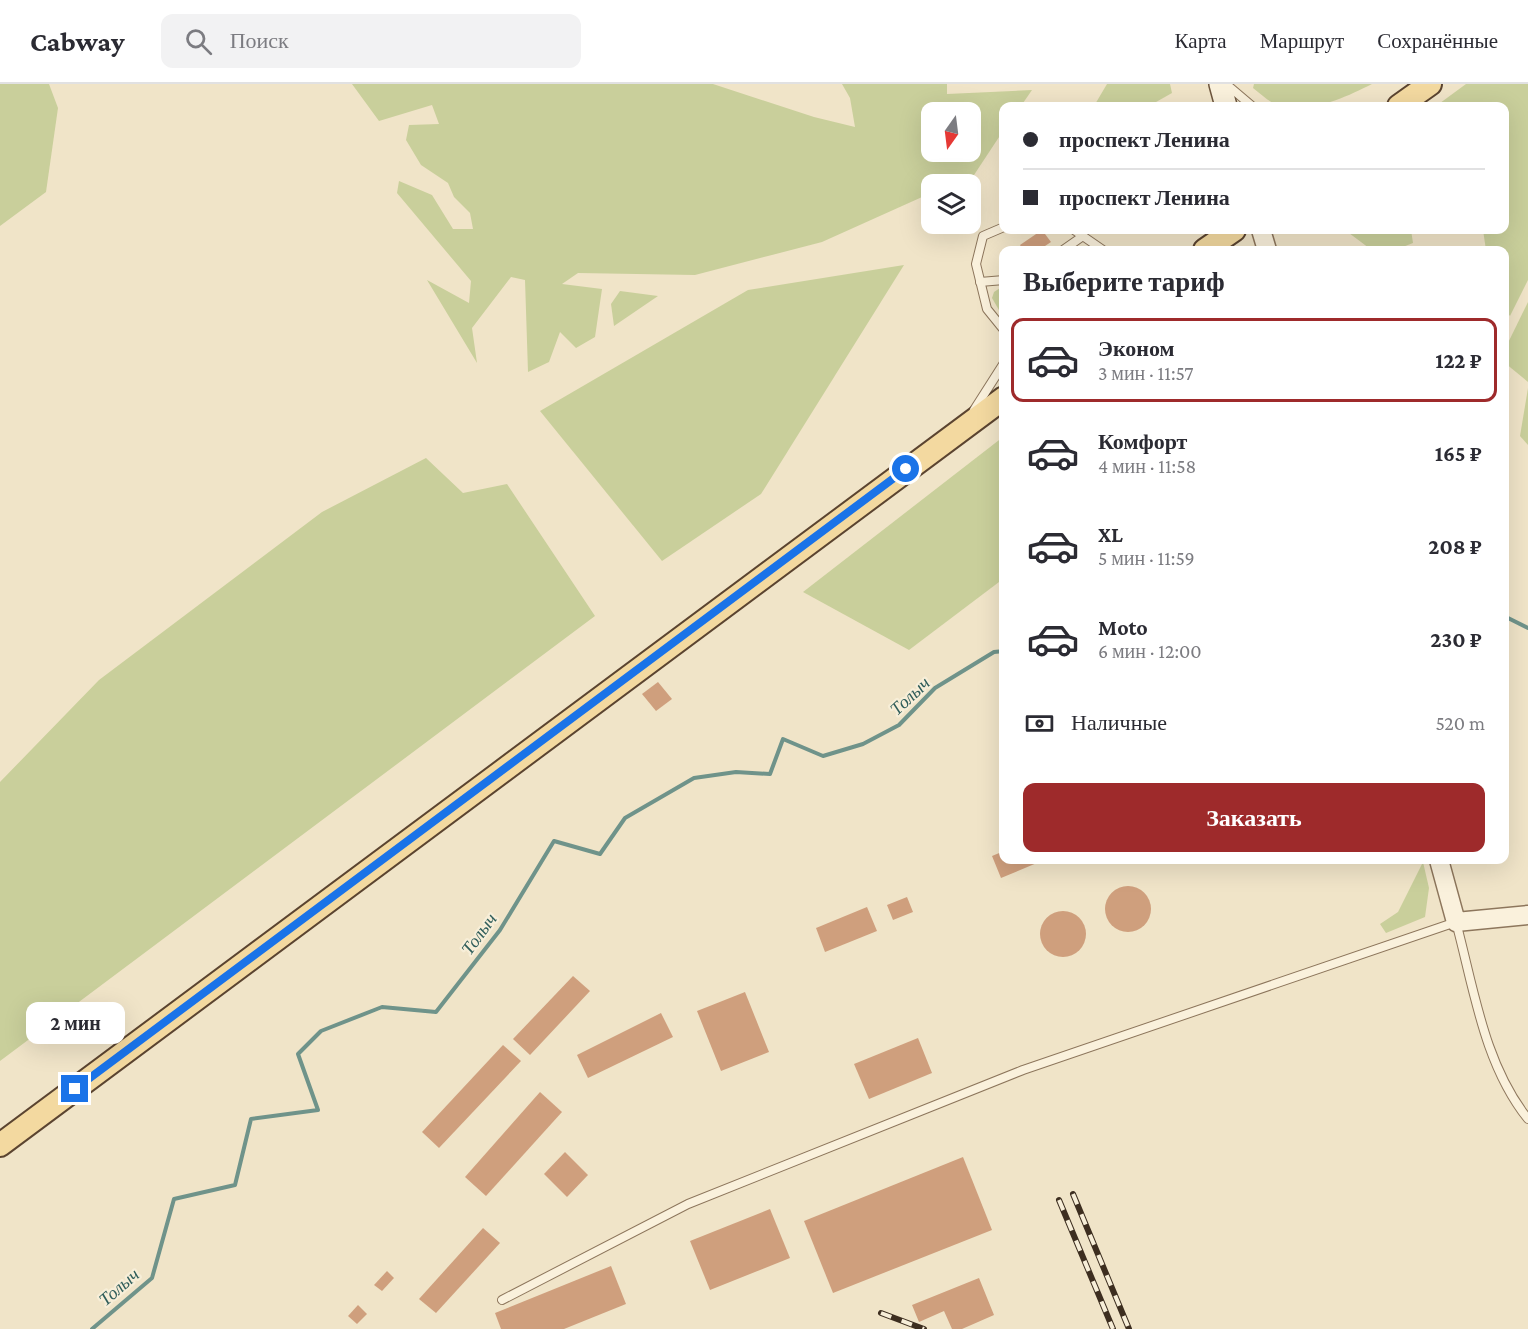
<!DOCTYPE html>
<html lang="ru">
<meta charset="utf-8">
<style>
body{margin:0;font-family:"Crimson Pro",serif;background:#f2f2f3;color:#2b2b33;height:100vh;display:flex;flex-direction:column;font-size:22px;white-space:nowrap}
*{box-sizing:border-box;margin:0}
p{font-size:20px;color:#7c7c81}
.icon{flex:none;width:33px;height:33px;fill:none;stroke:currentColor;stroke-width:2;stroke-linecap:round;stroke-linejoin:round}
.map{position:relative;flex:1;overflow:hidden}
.side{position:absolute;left:999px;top:162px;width:510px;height:618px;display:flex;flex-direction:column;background:#fff;border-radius:12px;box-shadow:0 6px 24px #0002}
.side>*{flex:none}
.guide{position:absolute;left:999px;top:18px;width:510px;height:132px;border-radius:12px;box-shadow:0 6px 24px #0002;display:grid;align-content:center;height:132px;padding:0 24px;background:#fff}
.needle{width:39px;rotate:194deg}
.fabs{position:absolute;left:921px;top:18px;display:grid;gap:12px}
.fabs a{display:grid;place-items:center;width:60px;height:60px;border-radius:12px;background:#fff;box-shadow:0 6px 24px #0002;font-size:30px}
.end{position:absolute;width:27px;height:27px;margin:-14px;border:8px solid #1a73e8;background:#fff;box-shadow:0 0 0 3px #fff}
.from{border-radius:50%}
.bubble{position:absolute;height:42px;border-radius:12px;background:#fff;box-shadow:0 6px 24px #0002;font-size:20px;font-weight:700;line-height:42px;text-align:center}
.guide b{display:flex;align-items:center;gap:21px;height:57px;font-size:22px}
.guide b+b{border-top:2px solid #e1e1e2}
.guide i{width:15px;height:15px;background:#2b2b33}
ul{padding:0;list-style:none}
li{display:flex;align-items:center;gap:18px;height:84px;margin:0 12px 9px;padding:0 12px;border:3px solid transparent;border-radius:12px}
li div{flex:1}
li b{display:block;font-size:22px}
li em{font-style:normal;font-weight:700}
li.selected{border-color:#9e2a2b}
li>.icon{width:54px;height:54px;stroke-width:1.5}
h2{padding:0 24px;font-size:27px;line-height:72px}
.pay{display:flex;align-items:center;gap:15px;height:66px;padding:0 24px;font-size:22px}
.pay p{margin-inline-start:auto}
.action{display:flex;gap:12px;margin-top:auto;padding:12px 24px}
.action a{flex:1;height:69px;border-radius:12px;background:#9e2a2b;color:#fff;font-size:24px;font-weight:700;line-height:69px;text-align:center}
header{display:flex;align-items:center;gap:36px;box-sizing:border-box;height:84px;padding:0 30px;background:#fff;border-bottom:2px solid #e1e1e2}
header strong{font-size:28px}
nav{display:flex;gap:33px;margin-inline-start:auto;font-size:21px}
.search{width:420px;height:54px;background:#f2f2f3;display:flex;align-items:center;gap:15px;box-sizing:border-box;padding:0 21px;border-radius:12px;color:#7c7c81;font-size:22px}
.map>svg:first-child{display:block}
</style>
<header>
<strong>Cabway</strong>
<div class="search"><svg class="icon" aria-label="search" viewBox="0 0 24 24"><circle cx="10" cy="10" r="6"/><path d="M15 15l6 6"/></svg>Поиск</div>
<nav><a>Карта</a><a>Маршрут</a><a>Сохранённые</a></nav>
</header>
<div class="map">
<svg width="1528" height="1245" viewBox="0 0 1528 1245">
<rect width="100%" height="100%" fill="#f0e4c8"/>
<!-- green -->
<g fill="#c9cf9b" fill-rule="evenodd">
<polygon points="0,0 49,0 58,24 46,108 0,142"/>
<path d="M 352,0 L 713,0 L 814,33 L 855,43 L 850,14 L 842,0 L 947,0 L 947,10 L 1032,6 L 1021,22 L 1004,22 L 1003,47 L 974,91 L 951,100 L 932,100 L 931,109 L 822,158 L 695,191 L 578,189 L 562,200 L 602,205 L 595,253 L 576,264 L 560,248 L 549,278 L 528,288 L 525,196 L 511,193 L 472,244 L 477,279 L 427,196 L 469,219 L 471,197 L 397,109 L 399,97 L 432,111 L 453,145 L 473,145 L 470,129 L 454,113 L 448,99 L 421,81 L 406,56 L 409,41 L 439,40 L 432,21 L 379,37 ZM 932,28 L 970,28 L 970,68 L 932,68 Z"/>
<polygon points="1107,0 1170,0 1172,9 1149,22 1094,22"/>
<path d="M 1254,0 L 1372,0 C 1344,14 1312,29 1281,22 C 1272,21 1261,10 1253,4 Z"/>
<polygon points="1466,0 1528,0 1528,196 1510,232 1505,226 1504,166 1486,166 1483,146 1504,146 1504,22 1436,22"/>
<polygon points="1352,146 1411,146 1413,159 1395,166 1369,164 1349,149"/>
<polygon points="904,181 761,410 662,477 540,327 748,206"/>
<polygon points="1003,202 1003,233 992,214 994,208"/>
<polygon points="620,207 658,212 614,242 611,220"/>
<polygon points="1528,218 1528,298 1505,279 1505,265"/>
<polygon points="1528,304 1528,361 1520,352"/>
<polygon points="1003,353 1003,495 909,566 803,508"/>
<polygon points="426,374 463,409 507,400 595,532 0,977 0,698 99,596 322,428"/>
<polygon points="1423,778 1429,804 1425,833 1386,849 1380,840 1398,828"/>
</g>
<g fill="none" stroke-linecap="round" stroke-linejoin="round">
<!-- stream -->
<g stroke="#6f938a" stroke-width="4">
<polyline points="1504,532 1528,544"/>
<polyline points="92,1245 152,1194 174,1115 235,1101 251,1035 318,1026 298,970 321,947 382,923 436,928 500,846 554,757 600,770 625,734 694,694 736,688 770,690 783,655 823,672 863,660 899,641 935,604 994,568 1004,567"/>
</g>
</g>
<!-- building -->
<g fill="#cf9f7d">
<polygon points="1042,146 1051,158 1039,166 1023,166 1020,161"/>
<polygon points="658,598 672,615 656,627 642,610"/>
<polygon points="1004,767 1004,776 1044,776 1001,794 992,772"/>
<circle cx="1128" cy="825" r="23"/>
<polygon points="907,813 913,828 893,836 887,821"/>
<polygon points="867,823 877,847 825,868 816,844"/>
<circle cx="1063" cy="850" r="23"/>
<polygon points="573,892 590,907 530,971 513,955"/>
<polygon points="745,908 769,968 721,987 697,927"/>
<polygon points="661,929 673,953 588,994 577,971"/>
<polygon points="918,954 932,989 869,1015 854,980"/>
<polygon points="503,961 521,977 439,1064 422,1048"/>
<polygon points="540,1008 562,1028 486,1112 465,1093"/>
<polygon points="565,1068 588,1091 567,1113 544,1090"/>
<polygon points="963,1073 992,1146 833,1209 804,1137"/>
<polygon points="770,1125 790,1174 710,1206 690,1157"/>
<polygon points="483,1144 500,1159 436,1229 419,1215"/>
<polygon points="611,1182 626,1220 564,1245 501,1245 495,1229"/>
<polygon points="387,1187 394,1194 382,1207 374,1201"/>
<polygon points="979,1194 994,1231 962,1245 952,1245 944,1227 919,1238 912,1221"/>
<polygon points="358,1221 367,1230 357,1240 348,1232"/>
</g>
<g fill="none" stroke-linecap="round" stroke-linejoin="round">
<!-- service casing -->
<g stroke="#8d765c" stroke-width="10">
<g id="service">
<polyline points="1226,0 1252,22"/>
<polyline points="1004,143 983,152 976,180 987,225 1004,246"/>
<polyline points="1074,146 1103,166"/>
<polyline points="1063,166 1083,152"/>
<polyline points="980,198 1004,196"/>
<polyline points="974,326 1004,279"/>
<path d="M 502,1216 L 688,1120 L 1023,986 L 1456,838 C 1474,905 1484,980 1528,1035"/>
</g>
</g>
<!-- tertiary casing -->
<g stroke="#8d765c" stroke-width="21">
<g id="tertiary">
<polyline points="1261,146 1267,166"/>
<polyline points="1439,776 1456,838 1528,831"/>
</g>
</g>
<!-- secondary casing -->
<g stroke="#6f573f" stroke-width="24">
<polyline id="secondary" points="1220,0 1226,22"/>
</g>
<!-- primary casing -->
<g stroke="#5b4430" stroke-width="26">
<g id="primary">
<polyline points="1399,22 1430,0"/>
<polyline points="1205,166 1234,146"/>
<polyline points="0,1061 1004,314"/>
</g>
</g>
<!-- service -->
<use href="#service" stroke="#faf1dc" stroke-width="8"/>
<!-- tertiary -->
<use href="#tertiary" stroke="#faf1dc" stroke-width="18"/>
<!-- secondary -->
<use href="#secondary" stroke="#faf1dc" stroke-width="21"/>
<!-- primary -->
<use href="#primary" stroke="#f3d9a0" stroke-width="22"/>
<!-- rail casing -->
<g stroke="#3d2e20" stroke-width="6">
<g id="rail">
<polyline points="1073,1110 1129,1245"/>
<polyline points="1059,1116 1113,1245"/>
<polyline points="881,1229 924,1245"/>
</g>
</g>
<!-- rail -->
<use href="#rail" stroke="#f7eed8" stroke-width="4" stroke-dasharray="11" stroke-linecap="butt"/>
</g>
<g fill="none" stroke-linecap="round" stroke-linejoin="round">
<!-- route -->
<polyline stroke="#1a73e8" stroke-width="8" points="75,1005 906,385"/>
</g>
<g text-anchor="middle" stroke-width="4.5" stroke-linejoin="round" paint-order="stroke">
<!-- water labels -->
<g font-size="18" font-style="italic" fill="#2f5d5a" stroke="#f7eed8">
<text transform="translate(910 612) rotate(-43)" y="6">Толыч</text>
<text transform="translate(479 850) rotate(-54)" y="6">Толыч</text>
<text transform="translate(119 1203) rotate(-41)" y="6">Толыч</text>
</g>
</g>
</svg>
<div class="fabs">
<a><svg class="needle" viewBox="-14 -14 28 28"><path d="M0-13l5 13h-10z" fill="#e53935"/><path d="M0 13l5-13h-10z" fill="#7c7c81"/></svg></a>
<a><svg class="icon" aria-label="layers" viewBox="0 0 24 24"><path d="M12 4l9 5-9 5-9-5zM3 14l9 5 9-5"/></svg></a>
</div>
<i class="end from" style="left:906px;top:385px"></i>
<i class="end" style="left:75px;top:1005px"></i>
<div class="bubble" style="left:26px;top:918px;width:99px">2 мин</div>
<div class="guide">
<b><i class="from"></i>проспект Ленина</b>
<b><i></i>проспект Ленина</b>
</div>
<section class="side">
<h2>Выберите тариф</h2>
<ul>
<li class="selected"><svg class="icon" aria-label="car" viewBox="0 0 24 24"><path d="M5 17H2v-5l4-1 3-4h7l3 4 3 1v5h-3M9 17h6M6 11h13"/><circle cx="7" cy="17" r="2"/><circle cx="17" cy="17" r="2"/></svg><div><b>Эконом</b><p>3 мин · 11:57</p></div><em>122 ₽</em></li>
<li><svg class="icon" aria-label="car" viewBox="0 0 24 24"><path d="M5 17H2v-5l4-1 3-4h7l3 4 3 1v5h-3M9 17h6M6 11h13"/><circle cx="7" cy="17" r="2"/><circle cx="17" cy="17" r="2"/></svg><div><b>Комфорт</b><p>4 мин · 11:58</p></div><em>165 ₽</em></li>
<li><svg class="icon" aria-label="car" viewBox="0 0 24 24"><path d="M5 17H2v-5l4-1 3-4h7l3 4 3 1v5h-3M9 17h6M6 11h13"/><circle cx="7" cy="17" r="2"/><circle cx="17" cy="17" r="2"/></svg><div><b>XL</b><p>5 мин · 11:59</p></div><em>208 ₽</em></li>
<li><svg class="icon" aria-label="car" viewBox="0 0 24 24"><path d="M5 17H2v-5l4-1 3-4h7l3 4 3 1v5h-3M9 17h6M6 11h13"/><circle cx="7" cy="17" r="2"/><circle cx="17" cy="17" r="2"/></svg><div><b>Moto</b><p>6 мин · 12:00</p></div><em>230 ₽</em></li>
</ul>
<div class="pay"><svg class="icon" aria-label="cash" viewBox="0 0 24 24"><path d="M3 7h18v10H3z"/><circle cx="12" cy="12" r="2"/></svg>Наличные<p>520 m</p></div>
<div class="action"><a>Заказать</a></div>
</section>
</div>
